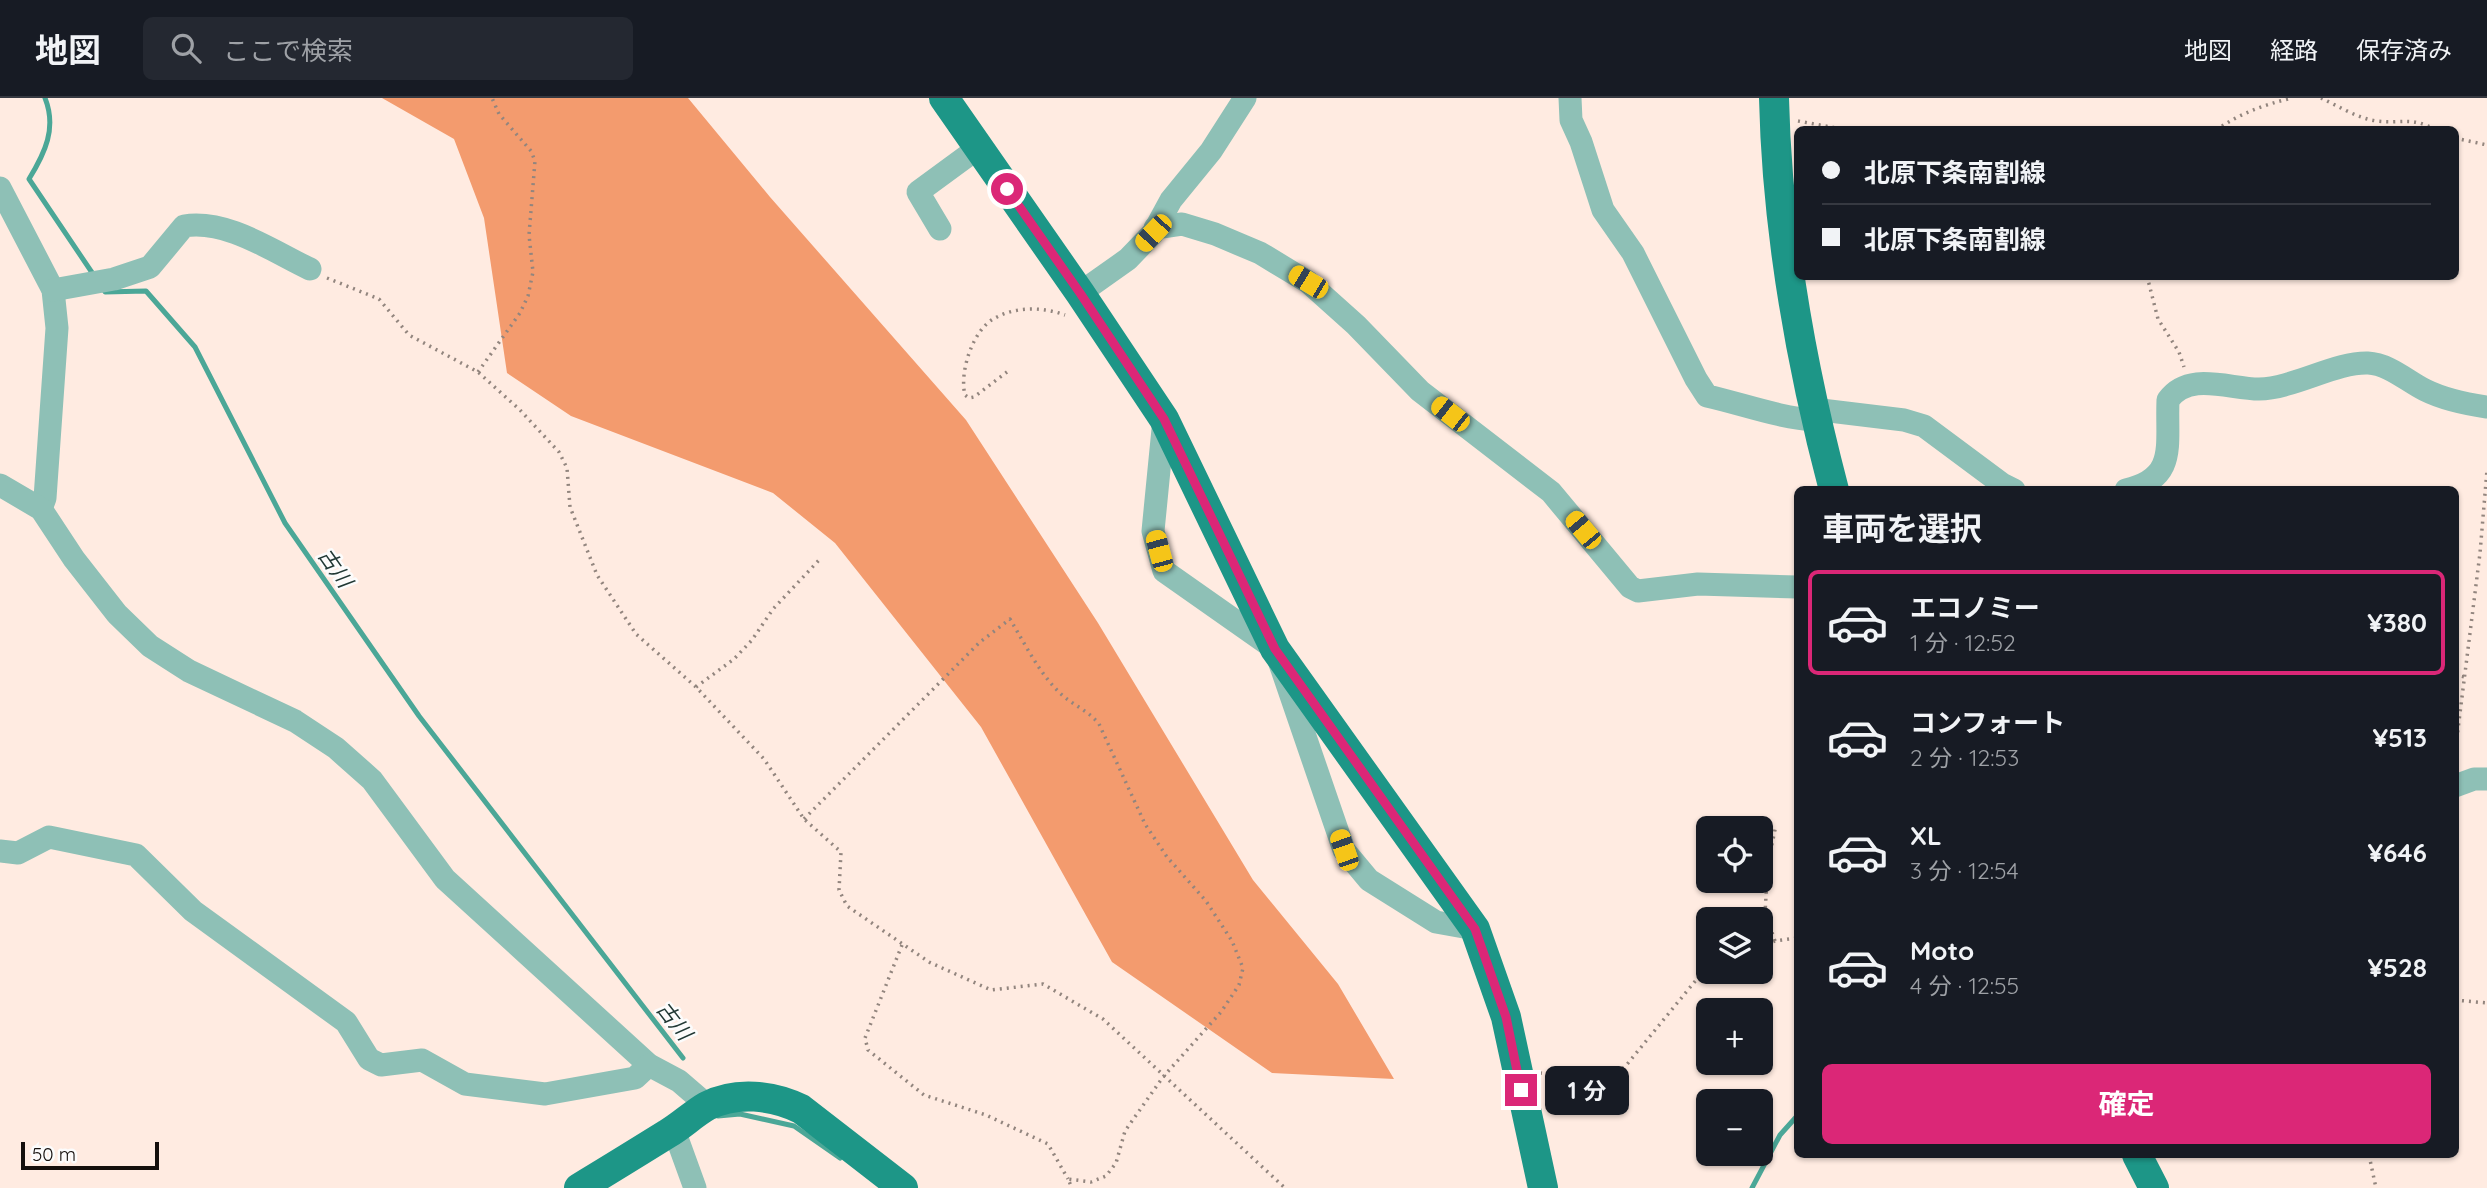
<!DOCTYPE html>
<html lang="ja">
<meta charset="utf-8">
<style>
body{margin:0;font-family:Quicksand,"Noto Sans JP",sans-serif;background:#242831;color:#f1f3f6;height:100vh;display:flex;flex-direction:column;font-size:26px;white-space:nowrap}
*{box-sizing:border-box;margin:0}
p{font-size:23px;color:#9ea1a6}
.icon{flex:none;width:38px;height:38px;fill:none;stroke:currentColor;stroke-width:2;stroke-linecap:round;stroke-linejoin:round}
.map{position:relative;flex:1;overflow:hidden}
.panel{position:absolute;left:1794px;top:388px;width:665px;height:672px;display:flex;flex-direction:column;background:#171b24;border-radius:10px;box-shadow:0 2px 5px #0004}
.panel>*{flex:none}
.guide{position:absolute;left:1794px;top:28px;width:665px;height:154px;border-radius:10px;box-shadow:0 2px 5px #0004;display:grid;align-content:center;height:154px;padding:0 28px;background:#171b24}
.tools{position:absolute;left:1696px;top:718px;display:grid;gap:14px}
.tools a{display:grid;place-items:center;width:77px;height:77px;border-radius:10px;background:#171b24;box-shadow:0 2px 5px #0004;font-size:35px}
.scale{position:absolute;left:21px;bottom:18px;width:138px;box-sizing:border-box;padding-left:7px;border:4px solid #150f0c;border-top:0;font-size:19px;line-height:24px;white-space:nowrap;color:#150f0c;-webkit-text-stroke:5px #fcfcfc;paint-order:stroke}
.end{position:absolute;width:32px;height:32px;margin:-16px;border:9px solid #db2777;background:#fff;box-shadow:0 0 0 4px #fff}
.from{border-radius:50%}
.bubble{position:absolute;height:49px;border-radius:10px;background:#171b24;box-shadow:0 2px 5px #0004;font-size:23px;font-weight:700;line-height:49px;text-align:center}
.car{position:absolute;width:21px;height:42px;margin:-21px -10px;border-radius:9px;box-shadow:0 0 5px 2px #0007;background:linear-gradient(#f5c518 24%,#345 0 40%,#f5c518 0 76%,#345 0 86%,#f5c518 0)}
.guide b{display:flex;align-items:center;gap:24px;height:66px;font-size:26px}
.guide b+b{border-top:2px solid #363941}
.guide i{width:18px;height:18px;background:#f1f3f6}
ul{padding:0;list-style:none}
li{display:flex;align-items:center;gap:21px;height:105px;margin:0 14px 10px;padding:0 14px;border:4px solid transparent;border-radius:10px}
li div{flex:1}
li b{display:block;font-size:26px}
li em{font-style:normal;font-weight:700}
li.selected{border-color:#db2777}
li>.icon{width:63px;height:63px;stroke-width:1.5}
h2{padding:0 28px;font-size:32px;line-height:84px}
.cta{display:flex;gap:14px;margin-top:auto;padding:14px 28px}
.cta a{flex:1;height:80px;border-radius:10px;background:#db2777;color:#fff;font-size:28px;font-weight:700;line-height:80px;text-align:center}
header{display:flex;align-items:center;gap:42px;box-sizing:border-box;height:98px;padding:0 35px;background:#171b24;border-bottom:2px solid #363941}
header strong{font-size:33px}
nav{display:flex;gap:38px;margin-inline-start:auto;font-size:24px}
.search{width:490px;height:63px;background:#242831;display:flex;align-items:center;gap:18px;box-sizing:border-box;padding:0 24px;border-radius:10px;color:#9ea1a6;font-size:26px}
.map>svg:first-child{display:block}
</style>
<header>
<strong>地図</strong>
<div class="search"><svg class="icon" aria-label="search" viewBox="0 0 24 24"><circle cx="10" cy="10" r="6"/><path d="M15 15l6 6"/></svg>ここで検索</div>
<nav><a>地図</a><a>経路</a><a>保存済み</a></nav>
</header>
<div class="map">
<svg width="2487" height="1090" viewBox="0 0 2487 1090">
<rect width="100%" height="100%" fill="#ffebe1"/>
<!-- forest -->
<polygon fill="#f39b6e" points="382,0 688,0 770,99 966,322 1098,525 1253,782 1338,886 1394,981 1272,975 1112,864 981,629 835,445 773,395 571,318 507,275 484,120 454,41"/>
<g fill="none" stroke-linecap="round" stroke-linejoin="round">
<!-- stream -->
<g stroke="#4ba797" stroke-width="5">
<path d="M 45,0 C 57,30 45,55 29,81 L 95,179"/>
<polyline points="103,190 105,194 146,193 195,249 285,425 419,618 683,960"/>
<polyline points="718,1018 740,1016 794,1028 840,1060"/>
<polyline points="1752,1090 1780,1037 1797,1018"/>
</g>
<!-- path -->
<g stroke="#92857e" stroke-width="3.5" stroke-dasharray="2 5" stroke-linecap="butt">
<path d="M 2321,0 C 2338,8 2359,21 2377,23 C 2402,26 2411,18 2436,32"/>
<polyline points="1798,23 1847,32"/>
<path d="M 2216,32 C 2241,15 2263,7 2292,0"/>
<polyline points="2455,40 2487,47"/>
<polyline points="2147,178 2158,221 2179,254 2184,269"/>
<polyline points="327,180 379,201 409,237 478,274 520,312 559,354 567,370 570,409 597,477 636,536 696,589 764,661 804,721 841,754 839,792 847,808 929,864 991,892 1043,886 1103,921 1285,1090"/>
<polyline points="478,274 520,215 528,198 533,174 529,137 535,63 531,53 499,16 492,0"/>
<path d="M 1007,274 L 974,299 L 969,300 L 965,297 C 959,274 973,231 995,220 C 1017,208 1043,209 1065,217"/>
<polyline points="2455,577 2465,579"/>
<polyline points="696,589 734,561 752,542 773,511 821,460"/>
<polyline points="2455,655 2480,455 2487,372"/>
<path d="M 804,721 L 980,544 L 1010,521 C 1025,546 1039,575 1060,595 C 1072,607 1088,612 1099,626 L 1145,726 L 1167,759 L 1206,803 L 1232,843 L 1243,870 L 1239,887 L 1221,914 L 1163,979 L 1125,1033 L 1116,1065 L 1106,1078 L 1091,1084 L 1068,1081 L 1072,1090"/>
<polyline points="1775,843 1765,815 1768,765 1776,727"/>
<polyline points="902,847 865,940 868,952 924,997 986,1017 1048,1046 1068,1081"/>
<polyline points="1760,848 1775,843 1797,840"/>
<polyline points="2455,902 2487,905"/>
<polyline points="1540,975 1572,979 1600,978 1624,970 1701,876 1708,872"/>
<polyline points="2369,1057 2376,1090"/>
</g>
<!-- minor -->
<g stroke="#8ec0b6" stroke-width="23">
<path d="M 1570,0 L 1571,22 L 1581,44 L 1603,112 L 1633,155 L 1696,281 L 1707,298 C 1743,306 1779,320 1816,322"/>
<polyline points="0,90 53,192 57,230 45,400 41,411"/>
<polyline points="1155,130 1182,126 1215,136 1260,155 1308,184 1356,227 1420,293 1551,394 1630,489 1638,493 1698,486 1797,489"/>
<polyline points="940,131 918,94 978,50"/>
<path d="M 53,192 L 114,181 L 150,169 L 184,128 C 227,121 272,153 310,171"/>
<polyline points="1080,195 1128,161 1153,135 1171,102 1211,53 1245,0"/>
<polyline points="1813,311 1904,322 1924,328 2002,386 2014,392"/>
<polyline points="1164,321 1153,433 1164,473 1275,551 1344,752 1369,782 1436,824 1475,831"/>
<polyline points="0,387 41,411 74,461 117,516 150,548 189,573 295,623 336,650 372,682 445,781 649,967 679,983 708,1008"/>
<path d="M 2126,392 C 2178,380 2166,347 2168,302 C 2189,273 2229,291 2259,291 C 2295,290 2335,264 2368,265 C 2389,266 2407,283 2425,292 C 2445,302 2466,306 2487,309"/>
<polyline points="2455,688 2474,681 2487,681"/>
<polyline points="0,753 18,755 49,739 136,757 193,813 346,924 369,961 381,967 422,962 465,986 545,996 635,980 649,967"/>
<polyline points="674,1032 695,1090"/>
</g>
<!-- major -->
<g stroke="#1d9687" stroke-width="30">
<polyline points="944,0 1080,195 1164,321 1275,551 1475,831 1506,919 1543,1090"/>
<path d="M 1774,0 C 1777,134 1800,263 1834,392"/>
<polyline points="2137,1057 2154,1090"/>
<path d="M 579,1090 C 609,1072 638,1054 667,1036 C 681,1028 693,1016 707,1008 C 736,993 773,997 801,1011 L 903,1090"/>
</g>
</g>
<g fill="none" stroke-linecap="round" stroke-linejoin="round">
<!-- route -->
<polyline stroke="#db2777" stroke-width="9" points="1007,91 1080,195 1164,321 1275,551 1475,831 1506,919 1521,992"/>
</g>
<g text-anchor="middle" stroke-width="5" stroke-linejoin="round" paint-order="stroke">
<!-- water labels -->
<g font-size="21" font-style="italic" fill="#213834" stroke="#fcfcfc">
<text transform="translate(335 470) rotate(55)" y="7">古川</text>
<text transform="translate(674 923) rotate(52)" y="7">古川</text>
</g>
</g>
</svg>
<div class="tools">
<a><svg class="icon" aria-label="locate" viewBox="0 0 24 24"><circle cx="12" cy="12" r="6"/><path d="M12 2v4M12 18v4M2 12h4M18 12h4"/></svg></a>
<a><svg class="icon" aria-label="layers" viewBox="0 0 24 24"><path d="M12 4l9 5-9 5-9-5zM3 14l9 5 9-5"/></svg></a>
<a>+</a>
<a>−</a>
</div>
<div class="scale">50 m</div>
<i class="end from" style="left:1007px;top:91px"></i>
<i class="end" style="left:1521px;top:992px"></i>
<div class="bubble" style="left:1545px;top:968px;width:84px">1 分</div>
<i class="car" style="left:1153px;top:135px;rotate:223deg"></i>
<i class="car" style="left:1308px;top:184px;rotate:301deg"></i>
<i class="car" style="left:1450px;top:316px;rotate:308deg"></i>
<i class="car" style="left:1583px;top:432px;rotate:320deg"></i>
<i class="car" style="left:1159px;top:453px;rotate:345deg"></i>
<i class="car" style="left:1344px;top:752px;rotate:341deg"></i>
<div class="guide">
<b><i class="from"></i>北原下条南割線</b>
<b><i></i>北原下条南割線</b>
</div>
<section class="panel">
<h2>車両を選択</h2>
<ul>
<li class="selected"><svg class="icon" aria-label="car" viewBox="0 0 24 24"><path d="M5 17H2v-5l4-1 3-4h7l3 4 3 1v5h-3M9 17h6M6 11h13"/><circle cx="7" cy="17" r="2"/><circle cx="17" cy="17" r="2"/></svg><div><b>エコノミー</b><p>1 分 · 12:52</p></div><em>¥380</em></li>
<li><svg class="icon" aria-label="car" viewBox="0 0 24 24"><path d="M5 17H2v-5l4-1 3-4h7l3 4 3 1v5h-3M9 17h6M6 11h13"/><circle cx="7" cy="17" r="2"/><circle cx="17" cy="17" r="2"/></svg><div><b>コンフォート</b><p>2 分 · 12:53</p></div><em>¥513</em></li>
<li><svg class="icon" aria-label="car" viewBox="0 0 24 24"><path d="M5 17H2v-5l4-1 3-4h7l3 4 3 1v5h-3M9 17h6M6 11h13"/><circle cx="7" cy="17" r="2"/><circle cx="17" cy="17" r="2"/></svg><div><b>XL</b><p>3 分 · 12:54</p></div><em>¥646</em></li>
<li><svg class="icon" aria-label="car" viewBox="0 0 24 24"><path d="M5 17H2v-5l4-1 3-4h7l3 4 3 1v5h-3M9 17h6M6 11h13"/><circle cx="7" cy="17" r="2"/><circle cx="17" cy="17" r="2"/></svg><div><b>Moto</b><p>4 分 · 12:55</p></div><em>¥528</em></li>
</ul>
<div class="cta"><a>確定</a></div>
</section>
</div>
